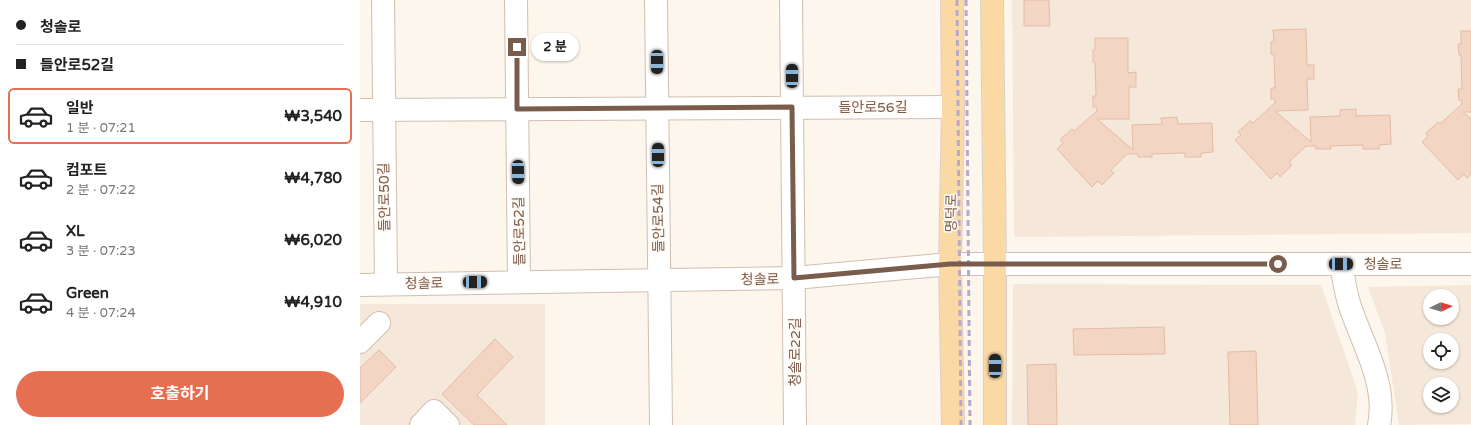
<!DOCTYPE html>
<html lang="ko">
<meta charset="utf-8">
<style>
body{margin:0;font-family:"Varela Round","Noto Sans KR",sans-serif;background:#f6f6f6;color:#222;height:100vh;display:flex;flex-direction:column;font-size:15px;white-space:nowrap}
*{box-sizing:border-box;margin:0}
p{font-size:13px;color:#767676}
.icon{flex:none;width:22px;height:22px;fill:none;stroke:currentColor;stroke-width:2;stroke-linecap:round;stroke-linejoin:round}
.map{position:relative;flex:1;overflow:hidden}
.side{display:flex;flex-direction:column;background:#fff;width:360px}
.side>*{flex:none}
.guide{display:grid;align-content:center;height:88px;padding:0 16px;background:#fff}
.needle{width:26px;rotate:85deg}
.buttons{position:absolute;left:1063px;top:289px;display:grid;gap:8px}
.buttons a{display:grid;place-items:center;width:36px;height:36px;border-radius:50%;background:#fff;box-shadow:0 1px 3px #0004;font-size:20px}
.end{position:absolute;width:18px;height:18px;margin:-9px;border:5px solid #7a5c4d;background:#fff;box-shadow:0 0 0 2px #fff}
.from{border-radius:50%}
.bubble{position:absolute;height:28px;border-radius:14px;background:#fff;box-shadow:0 1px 3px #0004;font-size:13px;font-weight:700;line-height:28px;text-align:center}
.car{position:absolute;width:12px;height:24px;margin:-12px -6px;border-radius:5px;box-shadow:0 0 3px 1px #0007;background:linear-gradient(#222 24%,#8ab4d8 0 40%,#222 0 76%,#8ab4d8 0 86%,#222 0)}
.guide b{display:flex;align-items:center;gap:14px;height:38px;font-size:15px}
.guide b+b{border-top:1px solid #e0e0e0}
.guide i{width:10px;height:10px;background:#222}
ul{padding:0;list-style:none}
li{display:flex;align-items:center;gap:12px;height:56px;margin:0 8px 6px;padding:0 8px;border:2px solid transparent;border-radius:6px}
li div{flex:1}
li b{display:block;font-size:15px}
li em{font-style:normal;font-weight:700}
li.active{border-color:#e76f51}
li>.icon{width:36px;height:36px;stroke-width:1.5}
.action{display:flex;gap:8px;margin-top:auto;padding:8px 16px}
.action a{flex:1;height:46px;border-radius:24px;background:#e76f51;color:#fff;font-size:16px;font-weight:700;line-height:46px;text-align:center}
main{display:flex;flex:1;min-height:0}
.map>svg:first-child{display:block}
</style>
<main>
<section class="side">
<div class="guide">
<b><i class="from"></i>청솔로</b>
<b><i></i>들안로52길</b>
</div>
<ul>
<li class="active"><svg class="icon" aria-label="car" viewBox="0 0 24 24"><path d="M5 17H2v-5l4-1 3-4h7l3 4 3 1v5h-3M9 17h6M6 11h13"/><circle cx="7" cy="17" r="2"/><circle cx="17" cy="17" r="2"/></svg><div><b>일반</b><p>1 분 · 07:21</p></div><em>₩3,540</em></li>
<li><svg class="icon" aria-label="car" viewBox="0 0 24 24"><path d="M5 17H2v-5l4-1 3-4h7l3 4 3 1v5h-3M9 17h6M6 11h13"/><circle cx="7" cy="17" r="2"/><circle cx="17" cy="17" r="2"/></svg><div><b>컴포트</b><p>2 분 · 07:22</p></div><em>₩4,780</em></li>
<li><svg class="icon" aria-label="car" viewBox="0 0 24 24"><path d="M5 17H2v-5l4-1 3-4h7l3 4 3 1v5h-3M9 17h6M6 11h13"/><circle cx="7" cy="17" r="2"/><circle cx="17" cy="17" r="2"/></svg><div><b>XL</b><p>3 분 · 07:23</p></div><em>₩6,020</em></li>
<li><svg class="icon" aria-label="car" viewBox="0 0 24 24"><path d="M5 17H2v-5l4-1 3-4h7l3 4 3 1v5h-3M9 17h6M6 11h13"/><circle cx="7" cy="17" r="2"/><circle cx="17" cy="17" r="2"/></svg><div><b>Green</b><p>4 분 · 07:24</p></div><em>₩4,910</em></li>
</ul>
<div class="action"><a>호출하기</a></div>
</section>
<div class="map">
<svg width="1111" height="425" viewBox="0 0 1111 425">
<rect width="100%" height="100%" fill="#fdf6ec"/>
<!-- residential -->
<g fill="#f5e8da" fill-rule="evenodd">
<polygon points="652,0 1111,0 1111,233 654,237"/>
<polygon points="653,284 961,285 998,392 995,425 652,425"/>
<path d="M 1111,285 L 1111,424 L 1039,425 L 1025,333 L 1008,287 ZM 1070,296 L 1092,296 L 1092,318 L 1070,318 ZM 1070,340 L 1092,340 L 1092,362 L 1070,362 ZM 1070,384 L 1092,384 L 1092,406 L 1070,406 Z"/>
<rect x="0" y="304" width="185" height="121"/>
</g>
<!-- building -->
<g fill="#f3d5c3" stroke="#e6bba3">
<polygon points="664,0 689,0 690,26 664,26"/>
<polygon points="946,29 947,65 954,65 954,79 947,79 948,110 915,111 951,142 950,117 980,116 980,110 996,109 996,116 1030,115 1031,144 1019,145 1019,149 1003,149 1003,145 970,146 971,149 956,149 956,146 946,146 929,162 932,165 920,177 917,173 911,179 875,140 881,135 878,132 890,121 893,123 915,103 915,99 911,99 911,88 915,88 914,54 911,54 911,42 914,42 913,30"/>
<polygon points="1101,31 1111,31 1111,112 1103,112 1111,119 1111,174 1107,178 1104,174 1098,180 1062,142 1068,136 1066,133 1078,122 1080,124 1102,104 1102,100 1099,100 1098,89 1102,89 1101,55 1099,55 1098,44 1101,44"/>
<polygon points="735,38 768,38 768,73 776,72 776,87 769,87 769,119 737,119 773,150 772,125 802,124 801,118 817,117 818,124 852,123 853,152 841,153 841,157 825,157 825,153 792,154 792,157 778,157 778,154 767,154 751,170 754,173 742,185 738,181 732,187 697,149 703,143 700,140 712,129 714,131 737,111 737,107 733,107 733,96 736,96 735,62 733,62 733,50 735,50"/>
<polygon points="804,327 805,354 714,355 713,329"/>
<polygon points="135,339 153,357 117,395 147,425 114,425 82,394"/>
<polygon points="19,350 36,367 0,403 0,368"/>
<polygon points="896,351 898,425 870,425 868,352"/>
<polygon points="696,364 697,425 668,425 667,365"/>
</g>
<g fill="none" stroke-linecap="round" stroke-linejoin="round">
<!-- minor casing -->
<g stroke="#d1beb0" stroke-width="24">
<g id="minor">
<polyline points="23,0 26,284"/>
<polyline points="156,0 159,282"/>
<polyline points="296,0 301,425"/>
<polyline points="431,0 435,425"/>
<polyline points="0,110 593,107"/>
<path d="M 981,264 C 984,281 986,297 992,312 C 1005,348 1027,386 1019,425"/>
<polyline points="0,285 434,278 590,264 1111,264"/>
<polyline points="0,342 19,323"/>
<polyline points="61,425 74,411 88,425"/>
</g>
</g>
<!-- major casing -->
<g stroke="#dad1cd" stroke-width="24">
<g id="major">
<polyline points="592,0 593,107 590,264 593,425"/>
<polyline points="632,0 635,264 635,425"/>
</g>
</g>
<!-- minor -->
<use href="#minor" stroke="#fff" stroke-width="22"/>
<!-- major -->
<use href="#major" stroke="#fbd9a5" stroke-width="22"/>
<!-- rail -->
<g stroke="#b9a8c9" stroke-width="3" stroke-dasharray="6 4" stroke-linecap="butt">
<polyline points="597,0 601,425"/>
<polyline points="606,0 610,425"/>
</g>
</g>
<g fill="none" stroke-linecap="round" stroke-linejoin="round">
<!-- route -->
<polyline stroke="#7a5c4d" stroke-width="5" points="157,47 157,109 432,107 434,278 590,264 918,264"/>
</g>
<g text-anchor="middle" stroke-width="3" stroke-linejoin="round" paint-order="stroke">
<!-- street labels -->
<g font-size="14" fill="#7a5c4d" stroke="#fffaf3">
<text x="513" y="112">들안로56길</text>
<text transform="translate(24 197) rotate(-91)" y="5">들안로50길</text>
<text transform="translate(591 213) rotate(-89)" y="5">명덕로</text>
<text transform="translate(298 218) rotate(-91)" y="5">들안로54길</text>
<text transform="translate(159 231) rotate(-91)" y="5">들안로52길</text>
<text x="1023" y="269">청솔로</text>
<text transform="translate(400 279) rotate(-1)" y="5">청솔로</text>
<text transform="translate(64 283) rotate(-1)" y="5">청솔로</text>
<text transform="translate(435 352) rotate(-90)" y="5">청솔로22길</text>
</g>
</g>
</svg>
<div class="buttons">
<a><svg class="needle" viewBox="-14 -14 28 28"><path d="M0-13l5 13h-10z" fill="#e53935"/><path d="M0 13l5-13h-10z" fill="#767676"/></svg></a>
<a><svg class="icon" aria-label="locate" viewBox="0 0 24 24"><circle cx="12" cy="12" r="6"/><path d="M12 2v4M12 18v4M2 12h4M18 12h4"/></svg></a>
<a><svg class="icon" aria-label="layers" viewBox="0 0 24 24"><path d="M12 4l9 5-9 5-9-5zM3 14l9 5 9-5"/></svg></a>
</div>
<i class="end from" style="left:918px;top:264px"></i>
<i class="end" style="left:157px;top:47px"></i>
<div class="bubble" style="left:171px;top:33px;width:48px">2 분</div>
<i class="car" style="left:297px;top:62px;rotate:180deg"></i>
<i class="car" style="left:432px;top:76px;rotate:0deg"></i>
<i class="car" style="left:298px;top:155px;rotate:0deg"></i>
<i class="car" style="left:158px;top:172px;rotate:179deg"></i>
<i class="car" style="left:981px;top:264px;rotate:90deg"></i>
<i class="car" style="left:115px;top:282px;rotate:89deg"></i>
<i class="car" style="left:635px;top:366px;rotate:0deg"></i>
</div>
</main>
